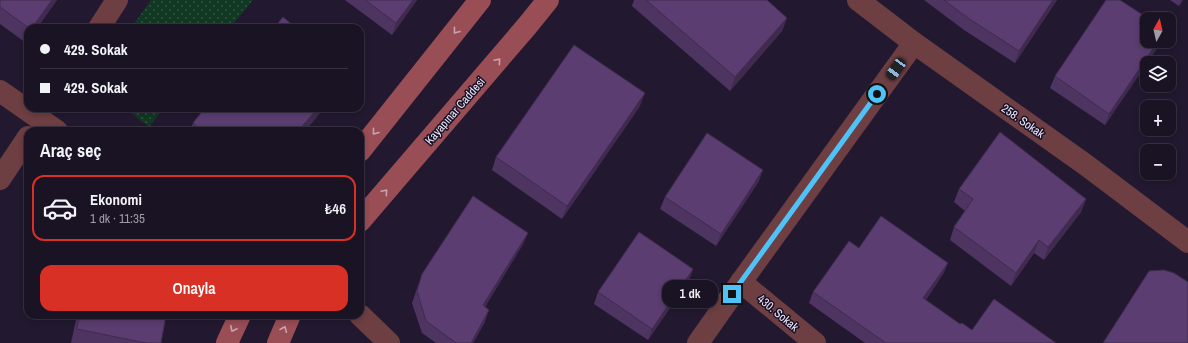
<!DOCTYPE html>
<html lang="tr">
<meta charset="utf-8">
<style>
body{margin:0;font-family:"Archivo Narrow",sans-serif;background:#231c2c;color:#f1f3f6;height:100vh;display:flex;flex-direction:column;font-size:15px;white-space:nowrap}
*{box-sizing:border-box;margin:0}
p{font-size:13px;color:#9f9ea6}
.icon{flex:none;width:22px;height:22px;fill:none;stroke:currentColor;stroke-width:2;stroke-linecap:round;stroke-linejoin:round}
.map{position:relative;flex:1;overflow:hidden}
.details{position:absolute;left:24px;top:127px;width:340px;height:192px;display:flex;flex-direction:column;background:#1a1324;border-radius:12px;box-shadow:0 2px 6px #0003,0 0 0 1px #383241}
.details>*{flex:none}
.hud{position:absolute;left:24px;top:24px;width:340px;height:88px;border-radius:12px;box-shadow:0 2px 6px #0003,0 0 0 1px #383241;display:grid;align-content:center;height:88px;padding:0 16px;background:#1a1324}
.needle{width:26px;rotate:8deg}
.fabs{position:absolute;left:1140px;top:12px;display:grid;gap:8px}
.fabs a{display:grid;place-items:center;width:36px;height:36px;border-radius:8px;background:#1a1324;box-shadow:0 2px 6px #0003,0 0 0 1px #383241;font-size:20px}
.end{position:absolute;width:18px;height:18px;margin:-9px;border:5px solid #4fc3f7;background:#111;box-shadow:0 0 0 2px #111}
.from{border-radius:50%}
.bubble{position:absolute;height:28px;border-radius:12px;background:#1a1324;box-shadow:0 2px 6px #0003,0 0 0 1px #383241;font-size:13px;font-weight:600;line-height:28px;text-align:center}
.car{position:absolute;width:12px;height:24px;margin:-12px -6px;border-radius:5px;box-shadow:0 0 3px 1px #0007;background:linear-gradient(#222 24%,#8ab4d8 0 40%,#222 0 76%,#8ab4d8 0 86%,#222 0)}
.hud b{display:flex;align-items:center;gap:14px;height:38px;font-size:15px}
.hud b+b{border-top:1px solid #383241}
.hud i{width:10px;height:10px;background:#f1f3f6}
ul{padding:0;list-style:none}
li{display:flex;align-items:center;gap:12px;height:66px;margin:0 8px 6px;padding:0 8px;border:2px solid transparent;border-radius:12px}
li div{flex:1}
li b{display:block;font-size:15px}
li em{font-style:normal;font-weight:600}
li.active{border-color:#d93025}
li>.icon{width:36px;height:36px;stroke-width:1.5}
h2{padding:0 16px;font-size:18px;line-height:48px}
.action{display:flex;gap:8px;margin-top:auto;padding:8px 16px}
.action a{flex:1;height:46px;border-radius:12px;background:#d93025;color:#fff;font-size:16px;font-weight:600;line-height:46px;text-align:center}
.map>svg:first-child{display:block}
</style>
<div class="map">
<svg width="1188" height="343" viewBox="0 0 1188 343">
<defs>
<pattern id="grass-dots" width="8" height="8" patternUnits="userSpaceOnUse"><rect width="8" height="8" fill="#113822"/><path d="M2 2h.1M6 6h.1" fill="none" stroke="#345543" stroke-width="1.8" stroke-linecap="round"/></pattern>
</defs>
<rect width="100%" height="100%" fill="#221930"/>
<!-- grass -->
<g fill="url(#grass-dots)">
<polygon points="151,0 253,0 230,28 131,28"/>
<polygon points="125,108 164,108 149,127"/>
</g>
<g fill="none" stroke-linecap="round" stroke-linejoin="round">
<!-- minor -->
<g stroke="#6d3e42" stroke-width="22">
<polyline points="858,0 914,43 1086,165 1188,242"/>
<polyline points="99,28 117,0"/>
<polyline points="0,179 28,137"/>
<polyline points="741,282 815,343"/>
<polyline points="360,315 389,343"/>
<polyline points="698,343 741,282 914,43"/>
</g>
<!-- tertiary -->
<polyline stroke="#6d3e42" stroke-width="22" points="0,91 57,131"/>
<!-- secondary -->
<g stroke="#994d55" stroke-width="22">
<polyline points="360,151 480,0"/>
<polyline points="360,221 527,26 548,0"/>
<polyline points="227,343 240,315"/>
<polyline points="278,343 290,315"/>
</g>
</g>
<!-- wall -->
<g fill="#4e3461">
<polygon points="0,0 57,0 37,28 28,28 28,40 26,43 0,24"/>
<polygon points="345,0 417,0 392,35"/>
<polygon points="634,0 767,0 787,18 782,31 730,91 632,6"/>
<polygon points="924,0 1057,0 1015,63 964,30"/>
<polygon points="1170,0 1183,0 1179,6"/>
<polygon points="1161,42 1105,125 1050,88 1055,76"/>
<polygon points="640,106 562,219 492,170 496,157"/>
<polygon points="205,108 324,108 305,131 190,131 193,123"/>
<polygon points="759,181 716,246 660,209 665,197"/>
<polygon points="959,189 1086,199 1081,212 1044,260 1034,253 1011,286 950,240 954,227 965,211 954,202"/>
<polygon points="528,233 523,244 485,307 485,322 473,343 436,343 422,333 412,303 422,274"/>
<polygon points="948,263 943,274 926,300 960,324 972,330 1056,343 865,343 809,303 813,292"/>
<polygon points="693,269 689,280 648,340 594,304 598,292"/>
<polygon points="77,315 166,315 161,343 71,343"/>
</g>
<!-- shaded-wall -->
<g fill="#402b4f">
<polygon points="52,0 57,0 37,28 32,28"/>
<polygon points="413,0 417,0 392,35 396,23"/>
<polygon points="1053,0 1057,0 1015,63 1019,51"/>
<polygon points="1181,0 1183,0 1179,6"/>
<polygon points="787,18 782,31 730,91 735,77"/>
<polygon points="1158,41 1162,41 1105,125 1109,114"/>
<polygon points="645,93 640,106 562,219 567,206"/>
<polygon points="318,108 324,108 305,131 298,131"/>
<polygon points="763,170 759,181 716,246 721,234"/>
<polygon points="1086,199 1081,212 1044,260 1048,247"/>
<polygon points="528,233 523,244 479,317 483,305"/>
<polygon points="1039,240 1034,253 1011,286 1016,273"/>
<polygon points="948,263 943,274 919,310 923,298"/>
<polygon points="693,269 689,280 648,340 652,329"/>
<polygon points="489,310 485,322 473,343 471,343"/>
</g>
<!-- building -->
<g fill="#5b3d71" stroke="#402b4f">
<polygon points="0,0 52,0 32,28 29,28 0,7"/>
<polygon points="365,0 413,0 396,23"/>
<polygon points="646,0 767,0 787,18 735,77"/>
<polygon points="944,0 1053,0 1019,51 968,18"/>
<polygon points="1106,0 1120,0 1149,19 1147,19 1147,41 1158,41 1109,114 1055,76"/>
<polygon points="283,17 296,28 274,28"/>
<polygon points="574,45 645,93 567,206 496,157"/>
<polygon points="205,108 318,108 298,131 202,131 193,123"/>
<polygon points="1000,132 1086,199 1048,247 1039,240 1016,273 954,227 973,199 959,189"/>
<polygon points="707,133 763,170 721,234 665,197"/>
<polygon points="473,196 528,233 483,305 489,310 471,343 456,343 426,321 417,291 422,274"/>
<polygon points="881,216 948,263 923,298 960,324 962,323 972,330 994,299 1056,343 886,343 813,292 849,241 859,248"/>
<polygon points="639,232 693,269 652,329 598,292"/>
<polygon points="1164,270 1174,273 1188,282 1188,343 1103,343 1149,271"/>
<polygon points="79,315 166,315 161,343 146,343 77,329"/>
</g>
<!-- one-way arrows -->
<defs><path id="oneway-chevron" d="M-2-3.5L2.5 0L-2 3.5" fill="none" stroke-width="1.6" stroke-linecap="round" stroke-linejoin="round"/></defs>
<g stroke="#c8a3af">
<use href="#oneway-chevron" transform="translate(456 31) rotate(128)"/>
<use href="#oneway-chevron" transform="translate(498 61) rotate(-49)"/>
<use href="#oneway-chevron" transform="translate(375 132) rotate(128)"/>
<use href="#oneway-chevron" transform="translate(385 192) rotate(-49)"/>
<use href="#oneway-chevron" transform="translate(233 329) rotate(116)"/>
<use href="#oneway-chevron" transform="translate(284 329) rotate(-67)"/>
</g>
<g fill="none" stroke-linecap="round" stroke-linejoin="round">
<!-- route -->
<polyline stroke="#4fc3f7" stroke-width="5" points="732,294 877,94"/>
</g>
<g text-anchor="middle" stroke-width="3" stroke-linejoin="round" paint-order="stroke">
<!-- street labels -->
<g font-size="12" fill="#eee9f9" stroke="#181026">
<text transform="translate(455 111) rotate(-49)" y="4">Kayapınar Caddesi</text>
<text transform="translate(1023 121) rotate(35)" y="4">258. Sokak</text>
<text transform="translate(778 313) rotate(40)" y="4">430. Sokak</text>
</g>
</g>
</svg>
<div class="fabs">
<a><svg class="needle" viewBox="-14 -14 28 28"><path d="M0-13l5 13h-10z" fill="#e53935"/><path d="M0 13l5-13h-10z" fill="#9f9ea6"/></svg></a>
<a><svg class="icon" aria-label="layers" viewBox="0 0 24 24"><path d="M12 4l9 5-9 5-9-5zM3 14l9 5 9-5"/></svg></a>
<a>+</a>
<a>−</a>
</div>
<i class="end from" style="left:877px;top:94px"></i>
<i class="end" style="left:732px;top:294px"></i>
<div class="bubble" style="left:662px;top:280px;width:56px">1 dk</div>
<i class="car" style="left:896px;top:69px;rotate:216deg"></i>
<div class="hud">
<b><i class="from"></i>429. Sokak</b>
<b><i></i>429. Sokak</b>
</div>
<section class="details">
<h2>Araç seç</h2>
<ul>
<li class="active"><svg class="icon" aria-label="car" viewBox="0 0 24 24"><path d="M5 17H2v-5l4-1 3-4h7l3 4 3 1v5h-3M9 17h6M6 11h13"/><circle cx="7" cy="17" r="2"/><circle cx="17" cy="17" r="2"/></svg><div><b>Ekonomi</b><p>1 dk · 11:35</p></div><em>₺46</em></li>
</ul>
<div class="action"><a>Onayla</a></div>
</section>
</div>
